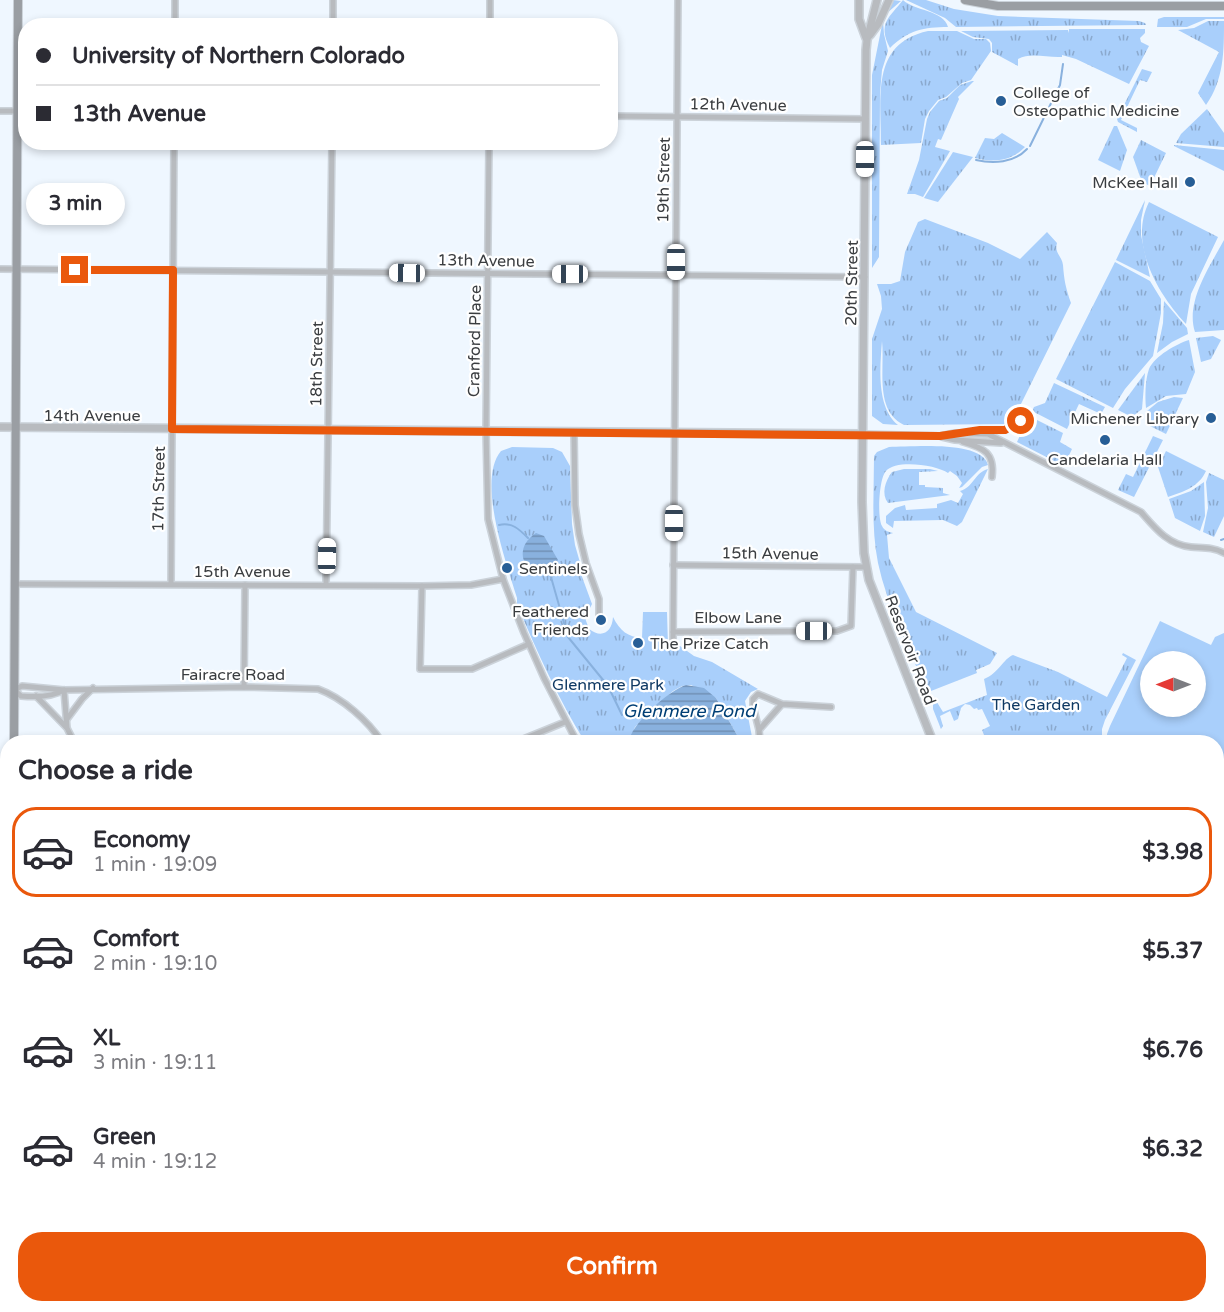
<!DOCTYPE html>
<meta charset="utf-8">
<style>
body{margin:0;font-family:"Varela Round",sans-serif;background:#f7f7f7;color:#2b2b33;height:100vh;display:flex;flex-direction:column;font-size:22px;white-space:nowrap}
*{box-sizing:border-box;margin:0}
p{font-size:20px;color:#7c7c81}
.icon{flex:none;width:33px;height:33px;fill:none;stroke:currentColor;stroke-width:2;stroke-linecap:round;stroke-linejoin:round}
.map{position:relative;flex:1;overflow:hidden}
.panel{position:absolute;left:0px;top:735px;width:1224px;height:578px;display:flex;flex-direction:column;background:#fff;border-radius:24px 24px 0 0;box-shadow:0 3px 9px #0003}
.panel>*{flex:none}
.top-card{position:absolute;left:18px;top:18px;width:600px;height:132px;border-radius:24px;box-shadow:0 3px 9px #0003;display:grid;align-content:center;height:132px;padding:0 18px;background:#fff}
.needle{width:39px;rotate:270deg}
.buttons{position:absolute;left:1140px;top:651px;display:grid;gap:12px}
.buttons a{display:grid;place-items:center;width:66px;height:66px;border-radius:50%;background:#fff;box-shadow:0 3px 9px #0003;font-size:30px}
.end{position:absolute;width:27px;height:27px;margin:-14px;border:8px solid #ea580c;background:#fff;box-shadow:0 0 0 3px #fff}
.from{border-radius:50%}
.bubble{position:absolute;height:42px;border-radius:21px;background:#fff;box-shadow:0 3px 9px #0003;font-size:20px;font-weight:700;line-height:42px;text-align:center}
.car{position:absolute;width:18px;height:36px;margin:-18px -9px;border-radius:8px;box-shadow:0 0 4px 2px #0007;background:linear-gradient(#fff 24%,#345 0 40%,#fff 0 76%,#345 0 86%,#fff 0)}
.top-card b{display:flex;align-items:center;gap:21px;height:57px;font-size:22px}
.top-card b+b{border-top:2px solid #e1e1e2}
.top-card i{width:15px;height:15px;background:#2b2b33}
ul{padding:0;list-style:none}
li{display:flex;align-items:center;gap:18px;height:90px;margin:0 12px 9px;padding:0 6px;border:3px solid transparent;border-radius:24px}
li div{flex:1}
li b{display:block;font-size:22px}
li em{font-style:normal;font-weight:700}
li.on{border-color:#ea580c}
li>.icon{width:54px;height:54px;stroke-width:1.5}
h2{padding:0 18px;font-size:27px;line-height:72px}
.cta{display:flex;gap:12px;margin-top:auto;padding:12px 18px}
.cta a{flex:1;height:69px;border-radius:24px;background:#ea580c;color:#fff;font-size:24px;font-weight:700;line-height:69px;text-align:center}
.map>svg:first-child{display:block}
</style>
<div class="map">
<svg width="1224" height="1312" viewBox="0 0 1224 1312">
<defs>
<pattern id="grass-tufts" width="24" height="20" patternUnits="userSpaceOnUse" patternTransform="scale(1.5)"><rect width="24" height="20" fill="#a9cffb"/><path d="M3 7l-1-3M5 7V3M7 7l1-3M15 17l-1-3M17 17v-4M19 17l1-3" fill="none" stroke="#8ba9cd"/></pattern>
<pattern id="water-rules" width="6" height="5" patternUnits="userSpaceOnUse" patternTransform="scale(1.5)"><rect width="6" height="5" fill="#89b1de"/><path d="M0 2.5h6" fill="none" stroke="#7191b5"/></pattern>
</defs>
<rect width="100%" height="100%" fill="#eff7ff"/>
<!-- grass -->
<g fill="url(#grass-tufts)">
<polygon points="893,0 901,1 886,14 883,21 884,34 888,51 882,70 880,93 879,257 872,268 872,75 884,15"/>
<path d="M 903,0 C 914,11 944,10 948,27 C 924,27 908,30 890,48 C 877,23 890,17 903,0 Z"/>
<polygon points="906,0 926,0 954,9 998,16 1139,21 1145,23 1146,25 956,27 945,18"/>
<polygon points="1164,17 1224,17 1224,19 1206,19 1187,27 1157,27 1158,19"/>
<path d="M 1208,21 L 1224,21 C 1224,51 1224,80 1206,105 L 1198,93 L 1219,52 L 1178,30 L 1194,28 Z"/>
<path d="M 1069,29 L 1145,29 L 1145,33 L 1140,38 L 1141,42 L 1149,46 L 1129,84 L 1076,59 L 1062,55 L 1062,57 C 1047,58 1031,52 1018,59 L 1018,66 L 992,52 L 992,43 L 989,39 L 973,37 L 961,31 L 1068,30 L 1069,33 Z"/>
<path d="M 928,31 L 957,31 L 974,39 L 986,39 L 990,43 L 991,51 L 971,80 L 962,83 L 946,97 L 938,100 L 929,111 L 925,119 L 921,143 L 881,145 C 882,99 869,44 928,31 Z"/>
<polygon points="1142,69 1152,72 1147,82 1140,80 1121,120 1137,128 1137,132 1118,122 1117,119"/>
<polygon points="972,81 974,81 958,97 959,99 941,140 938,139 935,147 950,151 923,197 915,194 907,194 919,160 927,119 930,112 939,101 947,98 960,85"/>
<polygon points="1207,109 1224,133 1224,147 1176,143 1181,134"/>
<polygon points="1114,126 1117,126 1127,150 1120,171 1098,160"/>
<path d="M 1002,133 L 1025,147 C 1012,161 993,163 975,158 L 985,138 L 994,139 Z"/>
<polygon points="1141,140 1166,153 1150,186 1142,182 1133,157"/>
<polygon points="1174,145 1224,150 1224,171 1174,146"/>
<polygon points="953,152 973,157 938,202 924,198"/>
<polygon points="1145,200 1141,220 1141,235 1150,277 1116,260"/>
<path d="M 1149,202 L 1218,237 L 1191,294 L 1186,324 C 1158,294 1128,244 1149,202 Z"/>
<path d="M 925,219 L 988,243 L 1020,259 L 1047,232 L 1057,243 C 1054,253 1062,256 1063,265 C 1064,280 1066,289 1071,303 L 1014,418 L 1007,424 L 904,425 C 874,411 885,368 882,341 C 880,367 876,407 898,425 L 883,424 L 872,416 L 872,339 L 882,309 L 881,296 L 877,284 L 891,284 L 900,281 L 905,252 L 918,222 Z"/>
<path d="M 1224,240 L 1224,330 L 1195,332 C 1185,302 1210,266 1224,240 Z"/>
<polygon points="1115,262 1150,281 1161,299 1161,313 1153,356 1125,389 1113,408 1056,379"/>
<polygon points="1164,301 1187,328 1188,334 1172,342 1157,353 1163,323"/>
<polygon points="1213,336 1221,340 1211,359 1201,362 1196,338"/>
<path d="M 1189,340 L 1195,372 L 1186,394 L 1166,396 L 1146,408 C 1145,397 1145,380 1149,369 C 1155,356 1176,344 1189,340 Z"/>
<polygon points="1145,373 1142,409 1132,417 1118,410"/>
<polygon points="1054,383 1105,407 1101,414 1079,404 1067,429 1032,411 1034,407 1045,403"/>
<polygon points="1174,397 1183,398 1166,434 1148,425 1147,411 1158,402"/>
<polygon points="1029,416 1063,433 1060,442 1072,449 1064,466 1017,442"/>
<polygon points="1153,436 1163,440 1134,497 1118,490 1126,474 1133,477"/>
<path d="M 512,447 L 553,448 L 562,452 L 570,466 L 572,524 L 575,545 L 583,573 L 581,574 L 592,604 L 585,618 L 589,629 C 602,639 612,632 613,617 C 620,631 628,637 642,638 L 643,612 L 667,612 L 668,646 L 680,646 L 694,656 L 712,662 L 758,689 L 751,692 L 745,701 L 753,742 L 741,742 L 716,698 L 691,685 L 682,686 L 673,691 L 635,727 L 629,742 L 585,742 C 558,698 537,652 517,604 L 517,598 C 507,565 476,480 501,451 Z"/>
<path d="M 889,447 C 911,447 982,440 988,465 L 982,467 L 962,487 L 959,488 L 962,483 L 957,476 L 950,471 L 948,473 C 937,465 896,459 886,471 C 879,478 877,517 882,526 C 884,530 888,532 893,533 L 887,535 L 889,558 L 916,612 L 997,653 L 990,664 L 976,670 L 977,673 L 931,691 L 924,685 C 908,645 887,605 878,563 C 871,528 874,492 874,456 L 877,452 Z"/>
<path d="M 1166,451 L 1206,471 C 1199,487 1183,492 1168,497 L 1158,467 Z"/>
<path d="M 904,469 L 930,469 L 938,471 L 919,472 L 919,485 L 925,485 L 925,487 L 943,488 L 943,493 L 950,495 L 888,503 C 881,494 885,481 892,472 Z"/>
<path d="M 988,469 L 962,522 L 957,526 L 943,520 L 894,521 L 893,528 L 886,523 L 886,516 L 895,508 L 905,505 L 906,510 L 937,508 L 937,504 L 951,500 L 958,503 L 963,494 L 960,491 C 973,488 975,472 988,469 Z"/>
<polygon points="1209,473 1224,480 1224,516 1214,537 1203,532 1208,508 1206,482"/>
<polygon points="1204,482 1205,516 1200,531 1175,518 1169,499 1191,491"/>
<path d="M 1123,653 L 1136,660 L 1105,720 L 1102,729 L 1102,742 L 973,742 L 982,740 L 981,737 L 984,735 L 982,730 L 990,726 L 982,709 L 978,710 L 977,708 L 974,709 L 970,705 L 965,704 L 961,708 L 958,719 L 954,721 L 950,711 L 940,716 L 943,726 L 941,729 L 933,709 L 933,700 L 935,699 L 943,712 L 987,695 L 984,679 C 999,673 1003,659 1013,655 L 1058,672 L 1107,697 L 1127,658 L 1122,655 Z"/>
</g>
<!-- pitch -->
<path fill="#a9cffb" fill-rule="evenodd" d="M 1160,621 L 1211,645 L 1215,637 L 1224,633 L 1224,817 L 1217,814 L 1216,742 L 1108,742 L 1107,734 L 1110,726 ZM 1150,662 L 1196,662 L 1196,706 L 1150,706 Z"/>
<!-- water -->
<g fill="url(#water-rules)">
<path d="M 536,533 L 544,536 L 558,560 C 542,595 502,555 536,533 Z"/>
<path d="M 686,685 L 704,688 L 716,698 L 741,742 L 709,742 L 706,737 L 697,737 L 695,742 L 629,742 C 630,725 669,690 686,685 Z"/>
</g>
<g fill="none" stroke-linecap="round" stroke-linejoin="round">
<!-- stream -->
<g stroke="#89b1de" stroke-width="2">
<polyline points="1030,146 1060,85 1063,64"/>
<path d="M 976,160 C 993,164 1014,163 1027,149"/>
<path d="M 499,525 C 512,522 519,529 528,538"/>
<polyline points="1221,540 1224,539"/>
<polyline points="549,570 568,637 608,686 622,715"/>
</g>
<!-- minor casing -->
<g stroke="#cbd2d9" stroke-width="8">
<g id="minor">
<polyline points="175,26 175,0"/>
<polyline points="333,26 333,0"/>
<polyline points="490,26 490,0"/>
<polyline points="0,111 26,111"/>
<polyline points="610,116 866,119"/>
<polyline points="489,142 486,431 488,519 503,579 524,633 544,678 577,742"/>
<polyline points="0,269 865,277"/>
<polyline points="978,431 1005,430 1021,421"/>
<polyline points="574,432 575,505 579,534 586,563 599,599 599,618"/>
<path d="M 862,434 L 940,436 L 955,433 L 988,434 L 1141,512 C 1155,528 1168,545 1191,547 C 1203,548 1213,547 1224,553"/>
<polyline points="942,437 955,440 1001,443"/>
<path d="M 963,442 C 984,448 995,453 992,477"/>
<polyline points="673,565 866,567"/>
<polyline points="15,584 422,586 471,585 503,579"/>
<polyline points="171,584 174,142"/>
<polyline points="326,585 332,142"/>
<polyline points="422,586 420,669 472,669 529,644"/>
<polyline points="673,632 837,631 851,626 853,567"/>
<polyline points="673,645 678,0"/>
<polyline points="244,687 245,585"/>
<path d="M 64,690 C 53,697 34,697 21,696 L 14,690 L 22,686 L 64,690 L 244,687 L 318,689 C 343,698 368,721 382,742"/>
<polyline points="64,690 67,728 74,742"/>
<polyline points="36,696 66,727"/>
<polyline points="782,704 758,694 753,699 753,706 759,730 782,704 831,707"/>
<polyline points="67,719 82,699 93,688"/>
<polyline points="759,730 760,742"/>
<polyline points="516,742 565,722"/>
<polyline points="0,839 8,839"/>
<polyline points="1216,1002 1224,998"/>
<polyline points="1216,1174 1224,1174"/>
<polyline points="1216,1268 1224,1268"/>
<polyline points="0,1273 8,1273"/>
<polyline points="566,1305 596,1312"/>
<polyline points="852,1305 852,1312"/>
<polyline points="953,1305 954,1312"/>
<polyline points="1042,1305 1045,1312"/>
<polyline points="165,1312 165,1305"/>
<polyline points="322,1312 322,1305"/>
<polyline points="602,1312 605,1305"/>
<polyline points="695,1312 702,1305"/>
</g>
</g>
<!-- tertiary casing -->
<g stroke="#cbd2d9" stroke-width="10">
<g id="tertiary">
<polyline points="859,0 859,19 866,38"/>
<polyline points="877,0 867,40 866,50 862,502 864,553 869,580 933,742"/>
<polyline points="870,35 878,24 889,0"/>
<polyline points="0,427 862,434"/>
<polyline points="1216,842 1224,842"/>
<polyline points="1216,967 1224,976"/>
</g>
</g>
<!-- secondary casing -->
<g stroke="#cbd2d9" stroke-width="10">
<g id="secondary">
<polyline points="965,0 998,6 1224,6"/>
<polyline points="14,742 18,0"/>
<polyline points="11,1312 11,1305"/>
</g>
</g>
<!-- minor -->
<use href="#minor" stroke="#b8bbbf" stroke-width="5"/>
<!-- tertiary -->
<use href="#tertiary" stroke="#b8bbbf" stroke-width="7"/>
<!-- secondary -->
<use href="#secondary" stroke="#9a9ea3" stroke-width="8"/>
</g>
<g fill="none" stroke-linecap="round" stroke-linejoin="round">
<!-- route -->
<polyline stroke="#ea580c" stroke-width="8" points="75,270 173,270 172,429 940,436 980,430 1005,430 1021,421"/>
</g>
<!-- markers -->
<g fill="#275e96" stroke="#fff" stroke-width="2">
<circle cx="1001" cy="101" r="6"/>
<circle cx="1190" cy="182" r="6"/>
<circle cx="1211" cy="418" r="6"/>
<circle cx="1105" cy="440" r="6"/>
<circle cx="507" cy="568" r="6"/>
<circle cx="601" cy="620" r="6"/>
<circle cx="638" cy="643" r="6"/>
</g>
<g text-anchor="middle" stroke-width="4.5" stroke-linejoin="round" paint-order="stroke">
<!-- poi labels -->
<g font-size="16" fill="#3a3d40" stroke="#fff" text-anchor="start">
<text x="1013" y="98">College of<tspan x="1013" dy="18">Osteopathic Medicine</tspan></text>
<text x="1178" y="188" text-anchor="end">McKee Hall</text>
<text x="1199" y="424" text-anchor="end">Michener Library</text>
<text x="1105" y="465" text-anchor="middle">Candelaria Hall</text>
<text x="519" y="574">Sentinels</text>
<text x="589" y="617" text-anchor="end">Feathered<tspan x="589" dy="18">Friends</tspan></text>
<text x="650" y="649">The Prize Catch</text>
</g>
<!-- street labels -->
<g font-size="16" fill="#3a3d40" stroke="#fff">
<text transform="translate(738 104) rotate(1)" y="6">12th Avenue</text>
<text transform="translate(663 180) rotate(-89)" y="6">19th Street</text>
<text transform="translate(486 260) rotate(1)" y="6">13th Avenue</text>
<text transform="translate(851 283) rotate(-89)" y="6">20th Street</text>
<text transform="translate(474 341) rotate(-89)" y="6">Cranford Place</text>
<text transform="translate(316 364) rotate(-89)" y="6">18th Street</text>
<text x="92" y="421">14th Avenue</text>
<text transform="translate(158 489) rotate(-89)" y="6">17th Street</text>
<text transform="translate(770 553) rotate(1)" y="6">15th Avenue</text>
<text x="242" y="577">15th Avenue</text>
<text x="738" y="623">Elbow Lane</text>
<text transform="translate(911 650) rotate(69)" y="6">Reservoir Road</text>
<text x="233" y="680">Fairacre Road</text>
</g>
<!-- park labels -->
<g font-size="16" fill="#0f3963" stroke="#fff">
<text x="608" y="690">Glenmere Park</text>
<text x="1036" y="710">The Garden</text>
</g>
<!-- water labels -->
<g font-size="18" font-style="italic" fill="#013f75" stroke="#fff">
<text x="689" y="717">Glenmere Pond</text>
</g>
</g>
</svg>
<div class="buttons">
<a><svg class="needle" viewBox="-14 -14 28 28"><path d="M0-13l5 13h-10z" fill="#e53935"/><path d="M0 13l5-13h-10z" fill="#7c7c81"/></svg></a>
</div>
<i class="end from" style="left:1021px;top:421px"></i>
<i class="end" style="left:75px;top:270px"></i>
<div class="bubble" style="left:26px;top:183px;width:99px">3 min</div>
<i class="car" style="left:865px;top:159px;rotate:180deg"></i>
<i class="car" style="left:676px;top:262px;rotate:180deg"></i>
<i class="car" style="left:407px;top:273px;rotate:271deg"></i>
<i class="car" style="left:570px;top:274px;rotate:270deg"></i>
<i class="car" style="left:674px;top:523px;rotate:180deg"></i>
<i class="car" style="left:327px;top:556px;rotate:1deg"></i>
<i class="car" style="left:814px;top:631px;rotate:270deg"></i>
<div class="top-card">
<b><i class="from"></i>University of Northern Colorado</b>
<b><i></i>13th Avenue</b>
</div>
<section class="panel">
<h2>Choose a ride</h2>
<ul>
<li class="on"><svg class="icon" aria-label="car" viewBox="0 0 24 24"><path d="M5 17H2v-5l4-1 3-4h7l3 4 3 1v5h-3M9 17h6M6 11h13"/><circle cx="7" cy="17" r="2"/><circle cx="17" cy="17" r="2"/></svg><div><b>Economy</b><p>1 min · 19:09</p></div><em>$3.98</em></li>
<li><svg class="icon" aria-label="car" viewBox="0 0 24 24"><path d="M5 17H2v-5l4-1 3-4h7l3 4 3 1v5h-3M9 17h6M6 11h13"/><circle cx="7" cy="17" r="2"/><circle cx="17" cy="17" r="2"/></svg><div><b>Comfort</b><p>2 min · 19:10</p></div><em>$5.37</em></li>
<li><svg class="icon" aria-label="car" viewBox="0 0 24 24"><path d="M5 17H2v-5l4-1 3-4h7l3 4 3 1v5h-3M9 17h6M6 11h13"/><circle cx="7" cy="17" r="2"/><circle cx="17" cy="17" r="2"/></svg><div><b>XL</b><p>3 min · 19:11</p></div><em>$6.76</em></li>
<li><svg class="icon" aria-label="car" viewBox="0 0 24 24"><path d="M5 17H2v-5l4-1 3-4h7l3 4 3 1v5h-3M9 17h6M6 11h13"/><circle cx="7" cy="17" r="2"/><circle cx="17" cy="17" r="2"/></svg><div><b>Green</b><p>4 min · 19:12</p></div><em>$6.32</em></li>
</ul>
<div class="cta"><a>Confirm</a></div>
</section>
</div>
